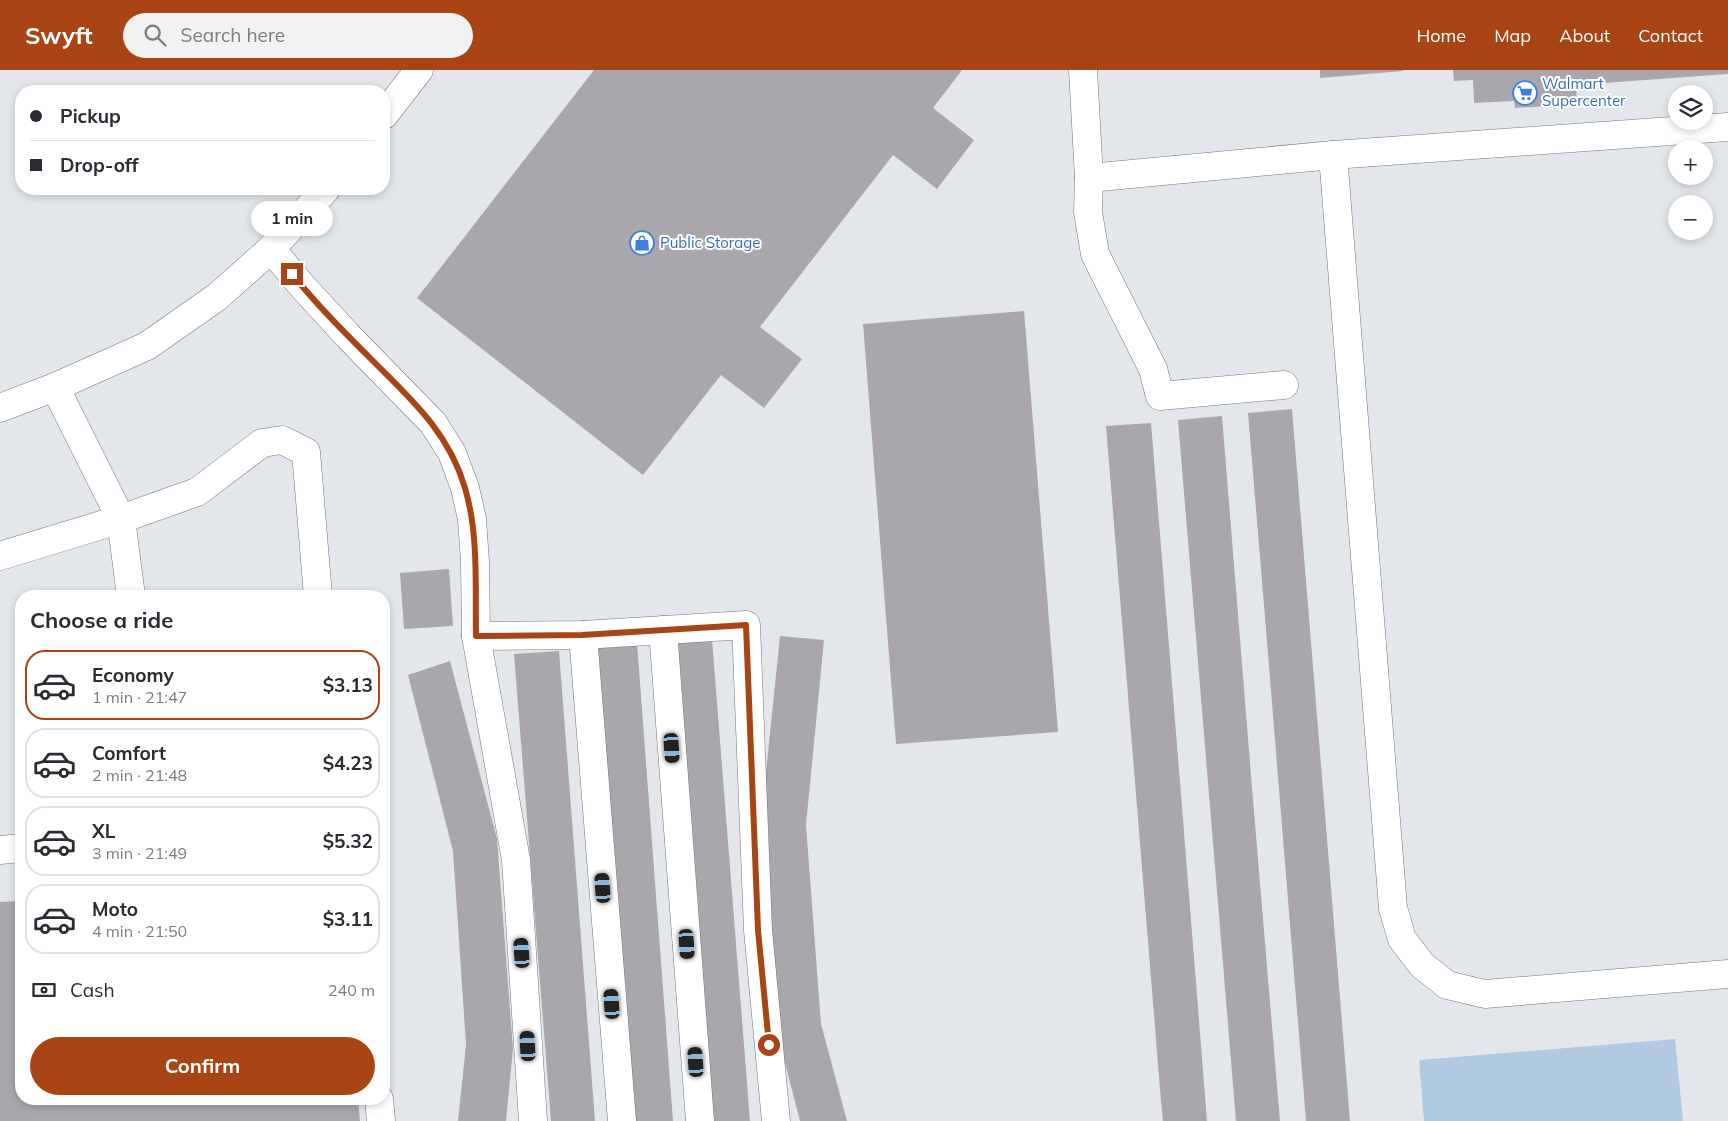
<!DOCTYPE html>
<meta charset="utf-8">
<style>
body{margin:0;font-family:Mulish,sans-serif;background:#f2f2f3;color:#2b2b33;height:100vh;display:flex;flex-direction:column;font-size:19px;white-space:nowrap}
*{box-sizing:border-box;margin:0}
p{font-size:16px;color:#7c7c81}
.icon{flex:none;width:28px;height:28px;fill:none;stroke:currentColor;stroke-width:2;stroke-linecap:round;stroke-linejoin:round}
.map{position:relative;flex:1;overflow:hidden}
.panel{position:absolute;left:15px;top:520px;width:375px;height:515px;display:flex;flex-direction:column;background:#fff;border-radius:20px;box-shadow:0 2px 8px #0003}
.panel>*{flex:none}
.guide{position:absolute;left:15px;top:15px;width:375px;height:110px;border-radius:20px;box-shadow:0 2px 8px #0003;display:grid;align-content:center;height:110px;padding:0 15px;background:#fff}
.controls{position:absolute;left:1668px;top:15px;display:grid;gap:10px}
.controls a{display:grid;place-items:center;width:45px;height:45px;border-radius:50%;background:#fff;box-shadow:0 2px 8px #0003;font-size:25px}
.end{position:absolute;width:22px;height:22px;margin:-11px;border:6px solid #a94414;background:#fff;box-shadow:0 0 0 2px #fff}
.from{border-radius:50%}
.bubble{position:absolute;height:35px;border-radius:18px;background:#fff;box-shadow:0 2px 8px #0003;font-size:16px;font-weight:700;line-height:35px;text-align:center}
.car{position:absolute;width:15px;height:30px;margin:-15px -8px;border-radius:6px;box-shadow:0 0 4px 1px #0007;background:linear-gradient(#222 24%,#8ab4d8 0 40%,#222 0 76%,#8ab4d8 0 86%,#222 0)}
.guide b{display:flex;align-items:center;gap:18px;height:48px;font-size:19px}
.guide b+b{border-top:1px solid #e1e1e2}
.guide i{width:12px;height:12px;background:#2b2b33}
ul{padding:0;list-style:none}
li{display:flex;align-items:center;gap:15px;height:70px;margin:0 10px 8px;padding:0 5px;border:2px solid #e1e1e2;border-radius:20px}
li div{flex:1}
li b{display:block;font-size:19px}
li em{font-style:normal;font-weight:700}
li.selected{border-color:#a94414}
li>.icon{width:45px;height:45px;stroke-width:1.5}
h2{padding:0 15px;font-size:22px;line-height:60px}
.pay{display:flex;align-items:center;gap:12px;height:55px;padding:0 15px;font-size:19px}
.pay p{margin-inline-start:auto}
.action{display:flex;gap:10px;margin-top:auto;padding:10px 15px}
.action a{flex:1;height:58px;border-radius:30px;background:#a94414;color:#fff;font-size:20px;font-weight:700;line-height:58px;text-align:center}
header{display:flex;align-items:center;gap:30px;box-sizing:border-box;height:70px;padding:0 25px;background:#a94414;color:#fff}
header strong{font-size:24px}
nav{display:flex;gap:28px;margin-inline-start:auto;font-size:18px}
.search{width:350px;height:45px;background:#f2f2f3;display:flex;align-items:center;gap:12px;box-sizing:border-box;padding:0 18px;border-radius:28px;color:#7c7c81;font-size:19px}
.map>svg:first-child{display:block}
</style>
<header>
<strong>Swyft</strong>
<div class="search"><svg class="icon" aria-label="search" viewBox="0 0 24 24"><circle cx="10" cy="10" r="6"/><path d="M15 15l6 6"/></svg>Search here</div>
<nav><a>Home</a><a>Map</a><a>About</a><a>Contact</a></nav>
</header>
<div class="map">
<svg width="1728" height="1051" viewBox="0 0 1728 1051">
<rect width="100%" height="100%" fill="#e3e7eb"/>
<!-- water -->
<polygon fill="#b1cae1" points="1675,969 1683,1051 1424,1051 1419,990"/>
<!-- building -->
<g fill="#a9a7ab">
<polygon points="594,0 962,0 933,38 974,70 937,119 893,85 760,257 802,289 764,338 721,305 643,405 417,228"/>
<polygon points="1320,0 1403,0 1403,1 1320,8"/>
<polygon points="1453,0 1728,0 1728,4 1576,15 1577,34 1515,38 1514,31 1474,33 1473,10 1454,11"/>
<polygon points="1024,241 1058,662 896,674 863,254"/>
<polygon points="1292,339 1347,1014 1350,1051 1306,1051 1264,535 1248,343"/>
<polygon points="1222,346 1253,730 1280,1051 1236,1051 1178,350"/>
<polygon points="1151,353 1182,737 1207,1051 1163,1051 1161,1031 1106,356"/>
<polygon points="449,499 453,556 404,559 400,503"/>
<polygon points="780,566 824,570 806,755 821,954 847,1051 800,1051 775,954 761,751"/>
<polygon points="712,569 750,1051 707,1051 669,572"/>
<polygon points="637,573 673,1051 630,1051 593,576"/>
<polygon points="559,581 595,1051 551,1051 514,584"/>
<polygon points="450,591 497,769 513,979 506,1051 458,1051 466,975 453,781 408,605"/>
<polygon points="21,831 21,1029 358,1029 360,1051 0,1051 0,832"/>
</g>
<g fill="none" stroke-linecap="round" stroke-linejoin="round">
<!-- minor casing -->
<g stroke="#73767a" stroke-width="29">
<g id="minor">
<polyline points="1083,0 1089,108 1333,85 1728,57"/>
<polyline points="384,45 419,0"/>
<polyline points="1333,85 1393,838 1402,869 1422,895 1447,915 1485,924 1728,904"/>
<polyline points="1089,108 1088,142 1095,184 1153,299 1160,326 1284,315"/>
<polyline points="271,179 303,217 348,266 433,353 452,383 465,418 472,449 475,492 476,566 516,790 533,1051"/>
<polyline points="55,317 121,449 197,422 262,373 282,370 306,382 318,526"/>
<polyline points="0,338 55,317 147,276 217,227 271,179 326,119"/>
<polyline points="0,486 121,449 131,526"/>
<polyline points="663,560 700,1051"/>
<polyline points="583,565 622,1051"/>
<polyline points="476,566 583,565 746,555 758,860 776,1051"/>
<polyline points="0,780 21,778"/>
<polyline points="379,1029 381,1051"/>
</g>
</g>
<!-- minor -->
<use href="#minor" stroke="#fff" stroke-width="28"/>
</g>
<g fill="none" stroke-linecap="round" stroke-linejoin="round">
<!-- route -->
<path stroke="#a94414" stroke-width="6" d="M 292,204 C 317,235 345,263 373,291 C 412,330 449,363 465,418 C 479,465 475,517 476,566 L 582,565 L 746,555 L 758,860 L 769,975"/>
</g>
<!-- icons -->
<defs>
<g id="supermarket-ring" transform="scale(1.25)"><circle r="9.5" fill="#fff" stroke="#3f7fe0" stroke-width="1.5"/><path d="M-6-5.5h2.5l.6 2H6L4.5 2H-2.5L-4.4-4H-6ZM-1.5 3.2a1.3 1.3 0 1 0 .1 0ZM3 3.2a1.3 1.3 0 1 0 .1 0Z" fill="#3f7fe0"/></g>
<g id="shop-ring" transform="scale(1.25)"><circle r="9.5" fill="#fff" stroke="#3f7fe0" stroke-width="1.5"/><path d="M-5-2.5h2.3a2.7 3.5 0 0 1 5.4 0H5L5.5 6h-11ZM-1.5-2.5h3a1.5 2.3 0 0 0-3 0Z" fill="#3f7fe0"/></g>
</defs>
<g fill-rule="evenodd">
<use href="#supermarket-ring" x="1525" y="23"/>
<use href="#shop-ring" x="642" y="173"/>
</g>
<g text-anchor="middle" stroke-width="4" stroke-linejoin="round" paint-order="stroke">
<!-- shop labels -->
<g font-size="15" fill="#366cbe" stroke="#fff" text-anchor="start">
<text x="1542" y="19">Walmart<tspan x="1542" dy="17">Supercenter</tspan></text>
<text x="660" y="178">Public Storage</text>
</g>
</g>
</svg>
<div class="controls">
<a><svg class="icon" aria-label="layers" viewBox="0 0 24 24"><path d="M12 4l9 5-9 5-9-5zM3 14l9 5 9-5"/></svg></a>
<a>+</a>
<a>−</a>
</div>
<i class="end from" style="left:769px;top:975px"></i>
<i class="end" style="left:292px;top:204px"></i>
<div class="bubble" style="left:251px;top:131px;width:82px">1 min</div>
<i class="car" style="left:672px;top:678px;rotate:176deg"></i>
<i class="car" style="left:603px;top:818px;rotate:356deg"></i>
<i class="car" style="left:687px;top:874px;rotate:176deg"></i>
<i class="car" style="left:522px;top:883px;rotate:356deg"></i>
<i class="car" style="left:612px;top:934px;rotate:356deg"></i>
<i class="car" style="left:528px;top:976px;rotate:357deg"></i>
<i class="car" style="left:696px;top:992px;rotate:356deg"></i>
<div class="guide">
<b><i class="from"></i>Pickup</b>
<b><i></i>Drop-off</b>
</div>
<section class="panel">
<h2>Choose a ride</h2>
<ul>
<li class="selected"><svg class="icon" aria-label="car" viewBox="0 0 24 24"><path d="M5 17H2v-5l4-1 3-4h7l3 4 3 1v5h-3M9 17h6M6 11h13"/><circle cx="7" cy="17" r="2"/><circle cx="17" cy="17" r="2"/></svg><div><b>Economy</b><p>1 min · 21:47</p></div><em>$3.13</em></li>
<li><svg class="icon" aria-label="car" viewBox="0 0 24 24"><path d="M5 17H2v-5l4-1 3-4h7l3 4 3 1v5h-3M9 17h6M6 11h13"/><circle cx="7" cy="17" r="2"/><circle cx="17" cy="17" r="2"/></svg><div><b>Comfort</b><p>2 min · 21:48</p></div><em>$4.23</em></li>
<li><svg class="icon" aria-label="car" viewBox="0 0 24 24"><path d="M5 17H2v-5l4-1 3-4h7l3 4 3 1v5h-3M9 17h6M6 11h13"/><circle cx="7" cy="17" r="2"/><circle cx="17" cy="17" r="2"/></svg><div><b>XL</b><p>3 min · 21:49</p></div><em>$5.32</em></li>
<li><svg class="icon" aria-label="car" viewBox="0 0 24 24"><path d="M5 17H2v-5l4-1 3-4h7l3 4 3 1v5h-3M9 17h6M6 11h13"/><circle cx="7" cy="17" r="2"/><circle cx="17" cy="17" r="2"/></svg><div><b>Moto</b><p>4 min · 21:50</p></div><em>$3.11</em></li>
</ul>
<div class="pay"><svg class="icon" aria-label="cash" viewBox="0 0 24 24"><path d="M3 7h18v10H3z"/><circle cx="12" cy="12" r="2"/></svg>Cash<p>240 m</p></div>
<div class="action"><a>Confirm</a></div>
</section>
</div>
